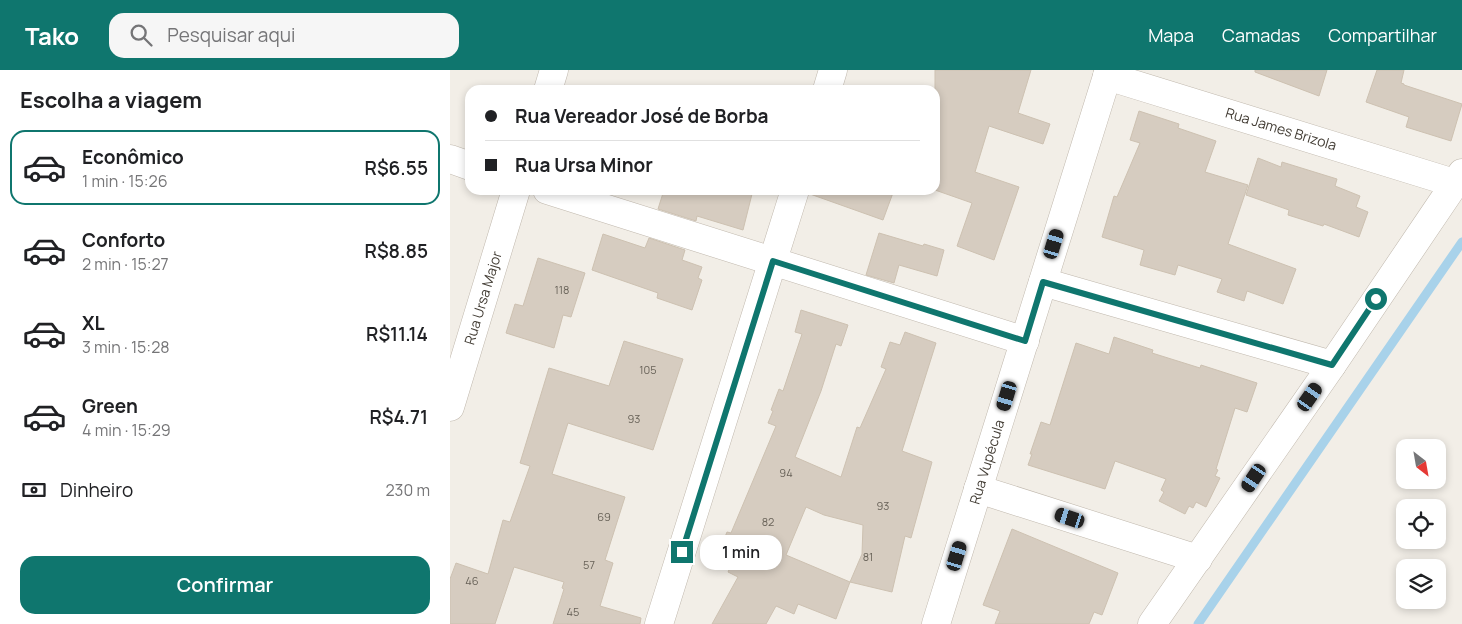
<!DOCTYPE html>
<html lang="pt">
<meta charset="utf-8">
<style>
body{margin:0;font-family:Manrope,sans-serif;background:#f6f6f6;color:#202124;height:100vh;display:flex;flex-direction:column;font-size:19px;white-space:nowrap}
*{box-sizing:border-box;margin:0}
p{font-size:16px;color:#757577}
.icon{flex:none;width:28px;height:28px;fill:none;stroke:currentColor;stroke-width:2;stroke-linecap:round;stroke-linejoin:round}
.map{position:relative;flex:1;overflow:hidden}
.details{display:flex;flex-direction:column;background:#fff;width:450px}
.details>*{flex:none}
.hud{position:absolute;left:15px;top:15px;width:475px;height:110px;border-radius:15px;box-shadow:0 2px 8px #0003;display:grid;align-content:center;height:110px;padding:0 20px;background:#fff}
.needle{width:32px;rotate:149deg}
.controls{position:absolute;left:946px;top:369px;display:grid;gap:10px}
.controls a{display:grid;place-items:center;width:50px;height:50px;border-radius:10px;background:#fff;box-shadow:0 2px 8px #0003;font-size:25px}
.end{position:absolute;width:22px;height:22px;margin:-11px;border:6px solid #0f766e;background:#fff;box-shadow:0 0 0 2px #fff}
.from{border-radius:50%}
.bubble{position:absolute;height:35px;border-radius:15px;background:#fff;box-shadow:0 2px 8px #0003;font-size:16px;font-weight:600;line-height:35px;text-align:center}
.car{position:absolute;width:15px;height:30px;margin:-15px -8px;border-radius:6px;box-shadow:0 0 4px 1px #0007;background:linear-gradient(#222 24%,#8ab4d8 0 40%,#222 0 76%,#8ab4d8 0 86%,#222 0)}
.hud b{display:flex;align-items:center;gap:18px;height:48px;font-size:19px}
.hud b+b{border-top:1px solid #e0e0e0}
.hud i{width:12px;height:12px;background:#202124}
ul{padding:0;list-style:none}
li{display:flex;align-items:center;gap:15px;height:75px;margin:0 10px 8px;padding:0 10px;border:2px solid transparent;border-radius:15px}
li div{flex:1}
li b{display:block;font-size:19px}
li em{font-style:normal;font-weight:600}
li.selected{border-color:#0f766e}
li>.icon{width:45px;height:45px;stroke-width:1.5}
h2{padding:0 20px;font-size:22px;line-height:60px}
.pay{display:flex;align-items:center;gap:12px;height:55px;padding:0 20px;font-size:19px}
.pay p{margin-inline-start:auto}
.action{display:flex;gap:10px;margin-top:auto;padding:10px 20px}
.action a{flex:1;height:58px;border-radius:15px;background:#0f766e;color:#fff;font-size:20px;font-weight:600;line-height:58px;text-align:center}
header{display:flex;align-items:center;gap:30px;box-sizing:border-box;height:70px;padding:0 25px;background:#0f766e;color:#fff}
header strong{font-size:24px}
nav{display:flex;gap:28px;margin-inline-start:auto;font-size:18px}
.search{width:350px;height:45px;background:#f6f6f6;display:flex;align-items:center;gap:12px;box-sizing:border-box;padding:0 18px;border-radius:15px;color:#757577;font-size:19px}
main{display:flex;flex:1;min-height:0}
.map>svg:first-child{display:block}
</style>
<header>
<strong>Tako</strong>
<div class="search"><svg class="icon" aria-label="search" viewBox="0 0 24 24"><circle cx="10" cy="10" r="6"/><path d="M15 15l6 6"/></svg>Pesquisar aqui</div>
<nav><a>Mapa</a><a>Camadas</a><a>Compartilhar</a></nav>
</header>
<main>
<section class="details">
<h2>Escolha a viagem</h2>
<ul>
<li class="selected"><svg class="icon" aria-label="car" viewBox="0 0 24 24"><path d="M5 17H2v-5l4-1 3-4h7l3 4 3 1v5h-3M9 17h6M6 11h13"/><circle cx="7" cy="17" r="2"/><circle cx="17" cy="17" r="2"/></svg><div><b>Econômico</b><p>1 min · 15:26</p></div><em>R$6.55</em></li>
<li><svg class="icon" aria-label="car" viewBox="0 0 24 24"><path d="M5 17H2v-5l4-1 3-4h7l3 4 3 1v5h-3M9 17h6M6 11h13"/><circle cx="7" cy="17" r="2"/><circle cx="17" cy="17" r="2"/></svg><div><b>Conforto</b><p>2 min · 15:27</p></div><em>R$8.85</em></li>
<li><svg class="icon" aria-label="car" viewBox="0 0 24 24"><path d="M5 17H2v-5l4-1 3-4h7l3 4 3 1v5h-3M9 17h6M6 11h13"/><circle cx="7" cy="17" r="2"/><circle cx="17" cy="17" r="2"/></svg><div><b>XL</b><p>3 min · 15:28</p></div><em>R$11.14</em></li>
<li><svg class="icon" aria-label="car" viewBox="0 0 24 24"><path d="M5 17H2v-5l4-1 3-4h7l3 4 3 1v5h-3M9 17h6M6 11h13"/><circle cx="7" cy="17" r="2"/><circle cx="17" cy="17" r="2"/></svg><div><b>Green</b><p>4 min · 15:29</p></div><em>R$4.71</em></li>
</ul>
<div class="pay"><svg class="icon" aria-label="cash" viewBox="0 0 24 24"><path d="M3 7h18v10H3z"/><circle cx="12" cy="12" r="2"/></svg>Dinheiro<p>230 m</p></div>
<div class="action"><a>Confirmar</a></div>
</section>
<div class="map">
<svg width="1012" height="554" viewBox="0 0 1012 554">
<rect width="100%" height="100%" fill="#f2eee7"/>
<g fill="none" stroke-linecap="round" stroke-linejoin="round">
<!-- stream -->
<polyline stroke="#a8d2ea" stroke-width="9" points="748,554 1012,172"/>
</g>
<!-- building -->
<g fill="#d6ccc0" stroke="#cdc1b1" fill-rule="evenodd">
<polygon points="485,0 581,0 568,43 600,54 593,74 539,56 525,102 569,117 544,190 507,176 522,133 485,120"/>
<polygon points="805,0 877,0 869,26 805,2"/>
<polygon points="927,0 954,0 951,13 954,14 954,15 1012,34 1001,71 956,57 959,47 916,32"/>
<polygon points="689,41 729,54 728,58 766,71 755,102 798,115 778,174 846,199 833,234 797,221 794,231 767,222 772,209 728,195 725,205 690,195 694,180 652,167 664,126 667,127 690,73 680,70"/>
<polygon points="808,88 831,97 832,92 887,109 885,116 910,126 906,137 918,142 909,167 874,154 873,156 838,145 839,140 796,125"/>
<polygon points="214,120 303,120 293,160 247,146 246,151 208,139"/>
<polygon points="360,120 444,120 433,150 360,124"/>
<polygon points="429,163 473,176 474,174 494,180 487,206 449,195 444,213 416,205"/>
<polygon points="153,164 195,178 199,168 235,180 232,190 252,197 248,208 252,210 242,240 207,228 208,223 142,200"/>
<polygon points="88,188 135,203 121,247 113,245 104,278 56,263 65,234 73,236"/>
<path d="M 351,240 L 398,255 L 391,276 L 386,274 L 371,321 L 345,387 L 391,407 L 407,357 L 410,358 L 436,299 L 431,297 L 440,272 L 450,275 L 455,262 L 486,273 L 452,381 L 482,392 L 461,468 L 455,466 L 442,522 L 400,512 L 386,549 L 348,534 L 344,544 L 326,536 L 316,554 L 262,554 L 288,507 L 278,502 L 279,500 L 264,494 L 277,462 L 281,463 L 326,356 L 318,353 L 323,341 L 321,340 L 329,319 L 333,321 L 352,264 L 345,262 ZM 356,437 L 374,445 L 413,455 L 412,484 L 400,512 L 336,485 Z"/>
<polygon points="664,267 703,280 702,283 750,298 751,295 807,313 797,342 785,338 766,399 768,400 765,406 770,408 756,437 746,432 743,438 739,436 735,444 709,431 714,422 711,420 716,409 665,391 655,419 578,395 582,384 580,384 591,352 600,355 626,273 659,284"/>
<polygon points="174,271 233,289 203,380 118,353 102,404 175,427 155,490 163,493 150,536 191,548 190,554 103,554 114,519 112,518 114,512 64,497 45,554 0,554 0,509 6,493 38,504 53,450 60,452 80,396 70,393 99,298 159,316"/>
<polygon points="562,459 668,503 652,545 644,542 639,554 545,554 550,541 533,535"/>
</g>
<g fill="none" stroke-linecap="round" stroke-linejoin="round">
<!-- minor casing -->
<g stroke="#c0b8ad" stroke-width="29">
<g id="minor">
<polyline points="657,6 1004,113"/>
<polyline points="98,20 104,0"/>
<polyline points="377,20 383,0"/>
<polyline points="0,89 20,96"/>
<polyline points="97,120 575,271"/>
<polyline points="593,212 882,295"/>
<polyline points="0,337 66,120"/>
<polyline points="528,419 748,489"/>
<polyline points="209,554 345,120"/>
<polyline points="702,554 882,295 1012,103"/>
</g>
</g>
<!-- tertiary casing -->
<g stroke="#c0b8ad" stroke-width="29">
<polyline id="tertiary" points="486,554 659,0"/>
</g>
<!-- minor -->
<use href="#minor" stroke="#fff" stroke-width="28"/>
<!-- tertiary -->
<use href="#tertiary" stroke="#fff" stroke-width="28"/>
</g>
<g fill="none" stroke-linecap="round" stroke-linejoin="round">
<!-- route -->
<polyline stroke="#0f766e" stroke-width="6" points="232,482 323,191 575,271 593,212 882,295 926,229"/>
</g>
<g text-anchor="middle" stroke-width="4.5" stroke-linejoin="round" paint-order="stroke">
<!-- number labels -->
<g font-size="11" fill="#686258">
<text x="112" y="224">118</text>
<text x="198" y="304">105</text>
<text x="184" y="353">93</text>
<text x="336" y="407">94</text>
<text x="433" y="440">93</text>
<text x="154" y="451">69</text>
<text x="318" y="456">82</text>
<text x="418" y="491">81</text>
<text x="139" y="499">57</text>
<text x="22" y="515">46</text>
<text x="123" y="546">45</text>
</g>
<!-- street labels -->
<g font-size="14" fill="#443e36" stroke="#fff">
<text transform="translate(831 59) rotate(17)" y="5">Rua James Brizola</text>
<text transform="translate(33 228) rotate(-73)" y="5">Rua Ursa Major</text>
<text transform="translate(537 392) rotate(-73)" y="5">Rua Vupécula</text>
</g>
</g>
</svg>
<div class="controls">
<a><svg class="needle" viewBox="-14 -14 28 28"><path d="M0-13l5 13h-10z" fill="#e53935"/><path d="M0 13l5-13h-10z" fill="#757577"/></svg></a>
<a><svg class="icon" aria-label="locate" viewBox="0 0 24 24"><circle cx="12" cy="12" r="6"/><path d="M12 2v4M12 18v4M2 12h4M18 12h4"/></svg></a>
<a><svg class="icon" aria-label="layers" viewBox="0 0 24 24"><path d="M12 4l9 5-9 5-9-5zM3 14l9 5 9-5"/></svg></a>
</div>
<i class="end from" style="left:926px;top:229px"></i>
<i class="end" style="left:232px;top:482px"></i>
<div class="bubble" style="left:250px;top:465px;width:82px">1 min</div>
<i class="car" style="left:604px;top:174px;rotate:17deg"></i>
<i class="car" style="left:557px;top:326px;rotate:197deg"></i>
<i class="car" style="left:860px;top:327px;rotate:35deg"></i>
<i class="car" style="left:804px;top:408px;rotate:214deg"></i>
<i class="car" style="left:620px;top:448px;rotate:288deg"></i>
<i class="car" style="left:507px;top:486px;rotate:17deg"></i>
<div class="hud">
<b><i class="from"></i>Rua Vereador José de Borba</b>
<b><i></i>Rua Ursa Minor</b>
</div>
</div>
</main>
